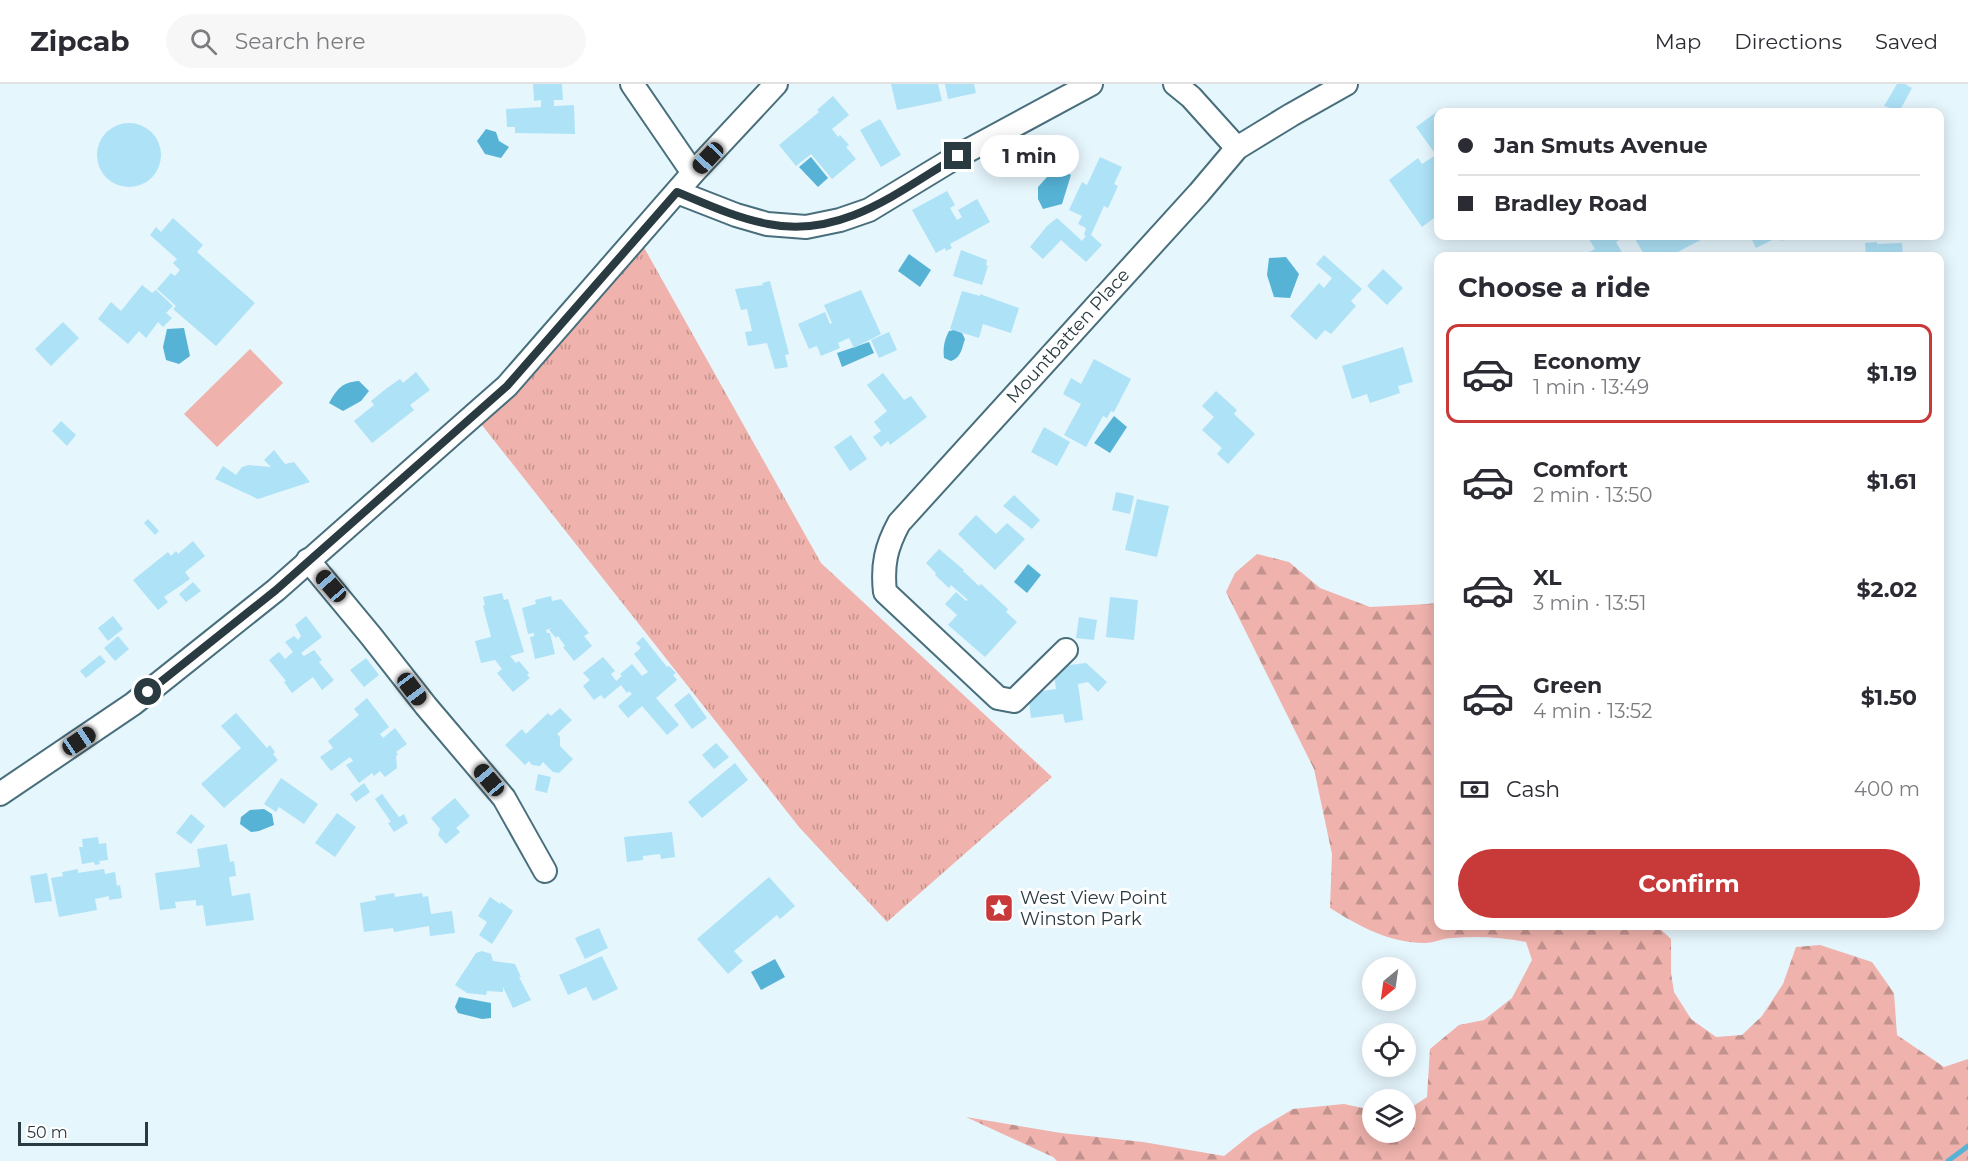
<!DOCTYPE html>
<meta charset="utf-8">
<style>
body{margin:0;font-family:Montserrat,sans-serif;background:#f7f7f7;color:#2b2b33;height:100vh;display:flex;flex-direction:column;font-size:22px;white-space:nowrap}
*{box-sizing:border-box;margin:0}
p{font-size:20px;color:#7c7c81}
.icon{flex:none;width:33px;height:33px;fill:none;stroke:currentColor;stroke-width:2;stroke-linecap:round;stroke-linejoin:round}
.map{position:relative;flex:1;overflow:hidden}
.sheet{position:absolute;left:1434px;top:168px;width:510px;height:678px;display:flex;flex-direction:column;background:#fff;border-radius:12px;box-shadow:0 3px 15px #0003}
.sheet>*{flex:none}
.hud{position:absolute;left:1434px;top:24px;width:510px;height:132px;border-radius:12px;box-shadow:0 3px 15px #0003;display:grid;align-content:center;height:132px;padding:0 24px;background:#fff}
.needle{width:39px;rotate:209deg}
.controls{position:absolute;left:1362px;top:873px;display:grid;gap:12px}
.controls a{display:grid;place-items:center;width:54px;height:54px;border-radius:50%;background:#fff;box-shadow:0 3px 15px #0003;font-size:30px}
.scale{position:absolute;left:18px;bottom:15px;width:130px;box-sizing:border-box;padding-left:6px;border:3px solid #2a3a41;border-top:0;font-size:16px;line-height:21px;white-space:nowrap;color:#2a3a41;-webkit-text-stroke:4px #fff;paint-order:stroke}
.end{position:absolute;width:27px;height:27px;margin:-14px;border:8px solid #2a3a41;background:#fff;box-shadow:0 0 0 3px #fff}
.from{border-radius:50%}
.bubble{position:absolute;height:42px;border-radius:21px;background:#fff;box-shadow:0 3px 15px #0003;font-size:20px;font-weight:700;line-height:42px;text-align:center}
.car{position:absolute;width:18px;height:36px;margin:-18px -9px;border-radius:8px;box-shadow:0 0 4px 2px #0007;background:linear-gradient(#222 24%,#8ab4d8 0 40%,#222 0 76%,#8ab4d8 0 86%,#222 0)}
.hud b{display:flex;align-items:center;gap:21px;height:57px;font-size:22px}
.hud b+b{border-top:2px solid #e1e1e2}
.hud i{width:15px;height:15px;background:#2b2b33}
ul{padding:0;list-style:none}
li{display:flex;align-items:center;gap:18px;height:99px;margin:0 12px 9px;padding:0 12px;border:3px solid transparent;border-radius:12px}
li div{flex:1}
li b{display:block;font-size:22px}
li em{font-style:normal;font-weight:700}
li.selected{border-color:#c8393a}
li>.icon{width:54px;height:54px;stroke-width:1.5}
h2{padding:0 24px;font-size:27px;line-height:72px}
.pay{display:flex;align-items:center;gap:15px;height:66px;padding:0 24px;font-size:22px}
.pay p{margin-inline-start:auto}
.action{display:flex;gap:12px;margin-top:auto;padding:12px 24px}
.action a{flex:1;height:69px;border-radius:36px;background:#c8393a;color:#fff;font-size:24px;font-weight:700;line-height:69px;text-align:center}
header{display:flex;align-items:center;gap:36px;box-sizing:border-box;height:84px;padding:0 30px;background:#fff;border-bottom:2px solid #e1e1e2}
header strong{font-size:28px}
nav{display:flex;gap:33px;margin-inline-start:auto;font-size:21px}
.search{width:420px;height:54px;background:#f7f7f7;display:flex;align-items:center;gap:15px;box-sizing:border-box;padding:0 21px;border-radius:33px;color:#7c7c81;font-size:22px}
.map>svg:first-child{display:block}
</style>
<header>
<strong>Zipcab</strong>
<div class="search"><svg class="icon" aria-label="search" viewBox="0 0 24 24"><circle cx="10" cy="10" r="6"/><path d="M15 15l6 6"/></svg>Search here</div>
<nav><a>Map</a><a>Directions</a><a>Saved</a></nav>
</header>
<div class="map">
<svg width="1968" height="1077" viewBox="0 0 1968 1077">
<defs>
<pattern id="forest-firs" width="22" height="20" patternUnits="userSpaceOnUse" patternTransform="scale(1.5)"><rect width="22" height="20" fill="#efb2ac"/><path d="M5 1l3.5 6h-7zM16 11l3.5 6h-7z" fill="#c2928e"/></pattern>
<pattern id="park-tufts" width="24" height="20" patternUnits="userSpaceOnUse" patternTransform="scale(1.5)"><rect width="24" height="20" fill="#efb2ac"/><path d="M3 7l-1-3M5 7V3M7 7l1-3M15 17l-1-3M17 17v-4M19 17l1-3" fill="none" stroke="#c2928e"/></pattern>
</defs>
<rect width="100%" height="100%" fill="#e6f6fd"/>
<!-- green -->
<polygon fill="#efb2ac" points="250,265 283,299 217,363 184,330"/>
<!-- forest -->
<path fill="url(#forest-firs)" d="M 1257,470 L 1289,478 L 1320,504 L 1370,523 L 1428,520 L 1438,518 L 1438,842 L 1657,842 L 1671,855 L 1671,889 L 1674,908 L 1691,935 L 1716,953 L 1742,951 L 1762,932 L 1783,900 L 1796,863 L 1820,861 L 1872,878 L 1894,909 L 1897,951 L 1944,983 L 1968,975 L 1968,1077 L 1057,1077 L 1053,1073 L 966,1033 L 1061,1049 L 1143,1058 L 1224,1072 L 1253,1049 L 1293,1025 L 1344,1020 L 1372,1026 L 1372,1048 L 1406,1048 L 1406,1027 L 1427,1013 L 1430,965 L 1459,941 L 1484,936 L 1512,914 L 1532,876 L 1526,858 C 1500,853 1478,852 1452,854 C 1443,854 1434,859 1425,859 C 1389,859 1359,842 1330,824 L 1332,770 L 1314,685 L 1226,508 L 1235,489 Z"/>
<!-- park -->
<polygon fill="url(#park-tufts)" points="637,151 821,479 1052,693 887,838 799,743 474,331"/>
<!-- water -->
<g fill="#56b3d5">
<polygon points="486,45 496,48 499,57 509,63 501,74 485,70 477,57"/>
<polygon points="811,73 828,94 818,103 799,83"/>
<polygon points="1055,84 1071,91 1062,120 1043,125 1038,115 1038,103"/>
<polygon points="909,170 931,186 920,203 898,187"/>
<polygon points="1286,173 1299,190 1290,214 1274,213 1267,191 1269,174"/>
<polygon points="184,244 190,272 179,280 166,276 163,263 167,245"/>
<path d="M 954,246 L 962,249 L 965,255 C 962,264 961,274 951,277 L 944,274 C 943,263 944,257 949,247 Z"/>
<polygon points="869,258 874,269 842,283 837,269"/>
<path d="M 359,297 L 369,307 L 361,317 L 343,327 L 329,319 C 337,305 342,298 359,297 Z"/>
<polygon points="1114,332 1127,343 1110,369 1094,359"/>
<polygon points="1028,480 1041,491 1027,509 1014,498"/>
<polygon points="264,725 272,730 274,741 259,747 251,748 240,740 241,733 250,726"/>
<polygon points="775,875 785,893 761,906 751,888"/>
<polygon points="459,913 491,919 491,934 482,935 458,929 455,923"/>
</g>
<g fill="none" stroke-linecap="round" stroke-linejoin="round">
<!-- stream -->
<polyline stroke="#56b3d5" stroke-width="5" points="1948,1077 1968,1062"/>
</g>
<!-- building -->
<g fill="#aee2f7">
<polygon points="533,0 562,0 563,16 554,16 554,22 574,21 575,50 515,49 515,43 507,43 506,25 541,23 541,16 534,17"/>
<polygon points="891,0 938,0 942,17 897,26"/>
<polygon points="945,0 974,0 976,9 948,15"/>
<polygon points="1897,0 1905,0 1912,4 1899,28 1890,28 1890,24 1884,22"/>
<polygon points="833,12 849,31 832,45 838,53 840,51 849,61 846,63 856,75 832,95 811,70 796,82 779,61 819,28 817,26"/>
<polygon points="1438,27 1438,131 1422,143 1389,96 1418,74 1422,80 1436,71 1416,43"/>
<polygon points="880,35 901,71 881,83 860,46"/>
<circle cx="129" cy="71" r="32"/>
<polygon points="1100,73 1122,83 1114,100 1118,102 1108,124 1104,122 1091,151 1102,161 1086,178 1061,156 1043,175 1030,163 1047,142 1057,134 1082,157 1086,152 1084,151 1086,144 1078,140 1082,132 1069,126 1082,98 1087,101"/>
<polygon points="947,107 955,121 950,124 957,136 962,133 958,126 977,115 990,138 950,160 952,164 946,167 945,164 936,169 912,126"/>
<polygon points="173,134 203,161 197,168 255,219 216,262 173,225 176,222 157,205 171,189 175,192 180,186 173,179 177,175 150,151 156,143 161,148"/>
<polygon points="1587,152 1621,152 1623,154 1616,158 1624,172 1582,172 1595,165"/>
<polygon points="1642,152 1708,152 1674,170 1673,169 1670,171 1670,172 1645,172 1635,155"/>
<polygon points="1750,152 1792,152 1782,157 1780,152 1756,164"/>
<polygon points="1861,152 1899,152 1899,154 1861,156"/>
<polygon points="1877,158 1877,160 1902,159 1903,172 1866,172 1865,159"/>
<polygon points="961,166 987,176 986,181 988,182 982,201 953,192"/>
<polygon points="1324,171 1362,205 1351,217 1356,222 1331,250 1325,246 1316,256 1290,232 1319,199 1324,204 1332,194 1316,180"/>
<polygon points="1383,185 1403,204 1387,221 1367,202"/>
<polygon points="770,197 789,270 785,271 788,283 775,285 767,259 748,262 745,248 752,247 747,225 741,226 735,205 763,201 762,199"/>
<polygon points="142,201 152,209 156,206 173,222 166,229 172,234 163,243 158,238 146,254 139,247 128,260 98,235 111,218 121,227"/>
<polygon points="861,206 881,250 854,264 849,254 838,259 840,264 821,272 817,262 809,265 798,240 825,228 830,240 832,239 824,221"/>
<polygon points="962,207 980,212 980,210 1019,224 1011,249 983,240 979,254 950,245"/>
<polygon points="63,238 79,254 51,282 35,265"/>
<polygon points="889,248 897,266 879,274 871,256"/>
<polygon points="1403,263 1413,298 1398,302 1400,309 1370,319 1367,310 1352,315 1342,282"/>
<polygon points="1094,275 1131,295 1114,328 1111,327 1107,334 1103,332 1086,363 1064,351 1081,320 1063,310 1071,294 1081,300"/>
<polygon points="416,288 430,306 410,321 414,326 372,359 354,337 374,321 371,317 387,304 400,295 403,299"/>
<polygon points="883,289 904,316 911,312 927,333 890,361 888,357 881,363 873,353 881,347 874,338 887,327 867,301"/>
<polygon points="1216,307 1237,326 1234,330 1255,350 1228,380 1217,370 1222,364 1202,346 1214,333 1202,322"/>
<polygon points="61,337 76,351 67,362 52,347"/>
<polygon points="1044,343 1070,358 1057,382 1031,368"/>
<polygon points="851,351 867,375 850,387 834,363"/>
<polygon points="274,366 285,380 294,378 310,398 258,415 215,395 223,382 236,391 242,383 249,381 271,383 264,376"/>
<polygon points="1116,408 1134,412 1130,430 1112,426"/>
<polygon points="1014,411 1040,436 1032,445 1003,422"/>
<polygon points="1137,415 1169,422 1157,473 1125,466"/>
<polygon points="976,431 996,450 1007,439 1025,455 995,486 958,450"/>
<polygon points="148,435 159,447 155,451 144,439"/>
<polygon points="193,457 205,472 185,488 190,495 164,513 168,518 158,526 133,496 168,468 171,472 176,467 178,470"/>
<polygon points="939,465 964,486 963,487 979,502 981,500 1008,525 1006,528 1017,538 985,573 948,541 957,531 945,520 956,508 966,517 968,516 951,501 949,504 935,491 936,489 926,479"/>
<polygon points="193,498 201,507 186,518 179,510"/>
<polygon points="502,509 504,516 508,515 524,568 510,572 516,579 519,577 529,589 527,591 530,594 513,608 497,589 502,585 495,576 481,579 475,557 491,553 483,522 485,521 483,513"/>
<polygon points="551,512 552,517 561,515 589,549 584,552 592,562 574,577 563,563 565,562 558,552 556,554 549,546 552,544 546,546 547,549 550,549 555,570 535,575 530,553 534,552 534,549 528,550 522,524 536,520 535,516"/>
<polygon points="1110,513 1138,516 1134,556 1106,553"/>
<polygon points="113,532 123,545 108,557 98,544"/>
<polygon points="306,532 322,553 301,569 304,572 314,566 322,576 319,578 334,596 322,606 313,593 292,609 284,598 286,597 269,576 279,568 285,575 293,568 285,558 294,552 298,556 301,552 295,541"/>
<polygon points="1079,533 1097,536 1094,556 1076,554"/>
<polygon points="118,552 129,565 115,577 104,564"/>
<polygon points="643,553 667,583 669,582 676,589 673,591 677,596 656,614 679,641 667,651 642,622 628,634 618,622 632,610 629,607 627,609 621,601 604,615 601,611 594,616 583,602 590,596 583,589 603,573 615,587 611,590 616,597 622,592 620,590 632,580 642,592 648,588 634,570 641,564 636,559"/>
<polygon points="100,571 106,578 86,594 80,587"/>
<polygon points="366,574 379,591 364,603 350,586"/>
<polygon points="1086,579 1107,598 1098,608 1088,598 1078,600 1083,636 1065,639 1063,630 1031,634 1028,609 1056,605 1053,583"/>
<polygon points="689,609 707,634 692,645 674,621"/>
<polygon points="367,614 389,643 380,650 383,654 395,644 407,660 396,668 398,670 396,672 397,684 385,693 380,687 374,692 372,689 359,699 346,681 353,677 350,673 331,687 320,673 333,664 328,657 359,631 354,625"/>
<polygon points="560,624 572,636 557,650 560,653 560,662 573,675 559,689 553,688 543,678 540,682 532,681 529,677 525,681 505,661 522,645 526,650 548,629 551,632"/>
<polygon points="236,629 267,664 270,661 275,668 273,670 278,676 224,724 201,700 241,664 221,642"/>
<polygon points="716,659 729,673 714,685 702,671"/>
<polygon points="735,679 748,696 702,734 688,718"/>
<polygon points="538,690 551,693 547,709 535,706"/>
<polygon points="281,694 318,720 304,740 279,723 276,728 264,720"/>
<polygon points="364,699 370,708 356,718 350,710"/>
<polygon points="382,710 399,733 404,730 408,739 394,748 388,739 391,738 375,715"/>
<polygon points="455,714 470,732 456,744 460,748 446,760 438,751 440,745 431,734"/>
<polygon points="337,729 356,743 335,773 315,759"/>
<polygon points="191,730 205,742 191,760 176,749"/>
<polygon points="672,748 675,773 661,775 660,770 643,772 643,776 627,778 624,753"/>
<polygon points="98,753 99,760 106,759 108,776 99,777 100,780 95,781 94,778 82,780 79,763 83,763 82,755"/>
<polygon points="227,760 230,778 234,777 236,792 229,793 232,812 250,809 254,836 206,842 203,821 196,822 196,816 175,818 176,824 160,826 155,789 200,783 197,765"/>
<polygon points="78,785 78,789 104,785 105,790 115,788 117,802 120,801 122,814 109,816 109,812 95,815 97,826 59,833 51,794 63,792 62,788"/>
<polygon points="47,789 52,817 35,819 30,792"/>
<polygon points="769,793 795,822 780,835 777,831 734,867 743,877 728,890 697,855"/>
<polygon points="394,809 395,813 422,809 423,813 428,812 431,830 452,827 455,849 430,852 429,842 394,848 393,844 364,848 360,819 376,816 375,812"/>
<polygon points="490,813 500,820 501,818 513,827 492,860 479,851 487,838 478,832"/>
<polygon points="599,844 608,864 585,875 575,854"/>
<polygon points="482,867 491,870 493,877 515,880 521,893 519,893 531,916 513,924 503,903 503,908 487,907 486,911 467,909 455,901 476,869"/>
<polygon points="602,872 618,905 593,917 586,903 568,911 559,891"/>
</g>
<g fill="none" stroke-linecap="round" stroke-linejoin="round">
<!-- minor casing -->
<g stroke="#496e7c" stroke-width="26">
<g id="minor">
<polyline points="1175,0 1191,13 1237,64"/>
<polyline points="693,89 776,0"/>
<polyline points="677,108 736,131 767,140 806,143 840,136 869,126 958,72 1091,0"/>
<polyline points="308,476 371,552 426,622 504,714 545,787"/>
<path d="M 1066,566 L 1014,617 L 998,614 L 885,508 C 882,481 886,463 899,439 L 1199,109 L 1237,64 L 1291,31 L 1346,0"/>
<polyline points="0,710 133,620 276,506 474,331 507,302 693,89 632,0"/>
</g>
</g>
<!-- minor -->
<use href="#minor" stroke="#fff" stroke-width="22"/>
</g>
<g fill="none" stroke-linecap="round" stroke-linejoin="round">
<!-- route -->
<path stroke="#2a3a41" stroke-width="8" d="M 148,608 L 276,506 L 507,302 L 677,108 C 706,120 736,134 768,140 C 842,155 899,107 958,72"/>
</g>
<!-- icons -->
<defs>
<g id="sight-square" transform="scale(1.5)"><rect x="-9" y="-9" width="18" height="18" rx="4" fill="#c8393a" stroke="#fff"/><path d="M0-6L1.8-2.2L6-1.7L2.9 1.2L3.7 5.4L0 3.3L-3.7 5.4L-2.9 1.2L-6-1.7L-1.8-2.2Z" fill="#fff"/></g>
</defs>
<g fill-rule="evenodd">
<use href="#sight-square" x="999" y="824"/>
</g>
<g text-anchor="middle" stroke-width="6" stroke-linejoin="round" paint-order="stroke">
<!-- street labels -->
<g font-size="18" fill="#2a3a41" stroke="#fff">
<text transform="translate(1068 252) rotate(-48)" y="6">Mountbatten Place</text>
</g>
<!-- poi labels -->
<g font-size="18" fill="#2a3a41" stroke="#fff" text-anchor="start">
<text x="1020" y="820">West View Point<tspan x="1020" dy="21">Winston Park</tspan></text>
</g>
</g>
</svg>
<div class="controls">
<a><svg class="needle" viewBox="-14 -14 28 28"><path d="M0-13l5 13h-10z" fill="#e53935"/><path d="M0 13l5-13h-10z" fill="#7c7c81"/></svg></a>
<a><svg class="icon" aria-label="locate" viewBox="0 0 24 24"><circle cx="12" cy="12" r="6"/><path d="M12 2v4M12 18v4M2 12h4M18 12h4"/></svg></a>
<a><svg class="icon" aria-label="layers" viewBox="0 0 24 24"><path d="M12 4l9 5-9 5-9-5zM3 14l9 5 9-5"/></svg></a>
</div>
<div class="scale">50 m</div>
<i class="end from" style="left:148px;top:608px"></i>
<i class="end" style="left:958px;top:72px"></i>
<div class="bubble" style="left:980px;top:51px;width:99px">1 min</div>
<i class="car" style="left:708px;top:74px;rotate:223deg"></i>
<i class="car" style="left:331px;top:502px;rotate:319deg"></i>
<i class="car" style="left:412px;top:605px;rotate:143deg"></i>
<i class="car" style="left:79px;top:657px;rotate:56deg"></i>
<i class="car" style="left:489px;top:696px;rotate:320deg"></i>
<div class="hud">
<b><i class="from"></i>Jan Smuts Avenue</b>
<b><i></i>Bradley Road</b>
</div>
<section class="sheet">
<h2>Choose a ride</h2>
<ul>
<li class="selected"><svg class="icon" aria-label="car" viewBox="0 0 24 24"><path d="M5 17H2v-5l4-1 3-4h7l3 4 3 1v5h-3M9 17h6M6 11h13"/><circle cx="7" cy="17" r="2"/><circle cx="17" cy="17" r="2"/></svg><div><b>Economy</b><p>1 min · 13:49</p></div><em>$1.19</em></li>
<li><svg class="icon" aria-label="car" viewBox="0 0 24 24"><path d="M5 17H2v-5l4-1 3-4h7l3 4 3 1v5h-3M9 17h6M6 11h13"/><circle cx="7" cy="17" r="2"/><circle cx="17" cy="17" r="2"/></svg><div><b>Comfort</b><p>2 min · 13:50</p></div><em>$1.61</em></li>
<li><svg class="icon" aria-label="car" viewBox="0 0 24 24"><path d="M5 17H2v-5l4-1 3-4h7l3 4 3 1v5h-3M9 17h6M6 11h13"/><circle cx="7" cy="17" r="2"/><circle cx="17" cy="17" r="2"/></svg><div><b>XL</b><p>3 min · 13:51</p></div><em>$2.02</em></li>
<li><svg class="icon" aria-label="car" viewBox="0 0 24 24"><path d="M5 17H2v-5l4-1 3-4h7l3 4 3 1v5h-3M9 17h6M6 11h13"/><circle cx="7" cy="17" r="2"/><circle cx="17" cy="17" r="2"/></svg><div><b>Green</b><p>4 min · 13:52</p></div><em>$1.50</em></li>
</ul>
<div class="pay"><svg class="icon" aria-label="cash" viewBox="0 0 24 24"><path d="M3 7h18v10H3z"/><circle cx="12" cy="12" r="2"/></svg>Cash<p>400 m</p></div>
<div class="action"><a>Confirm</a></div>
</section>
</div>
